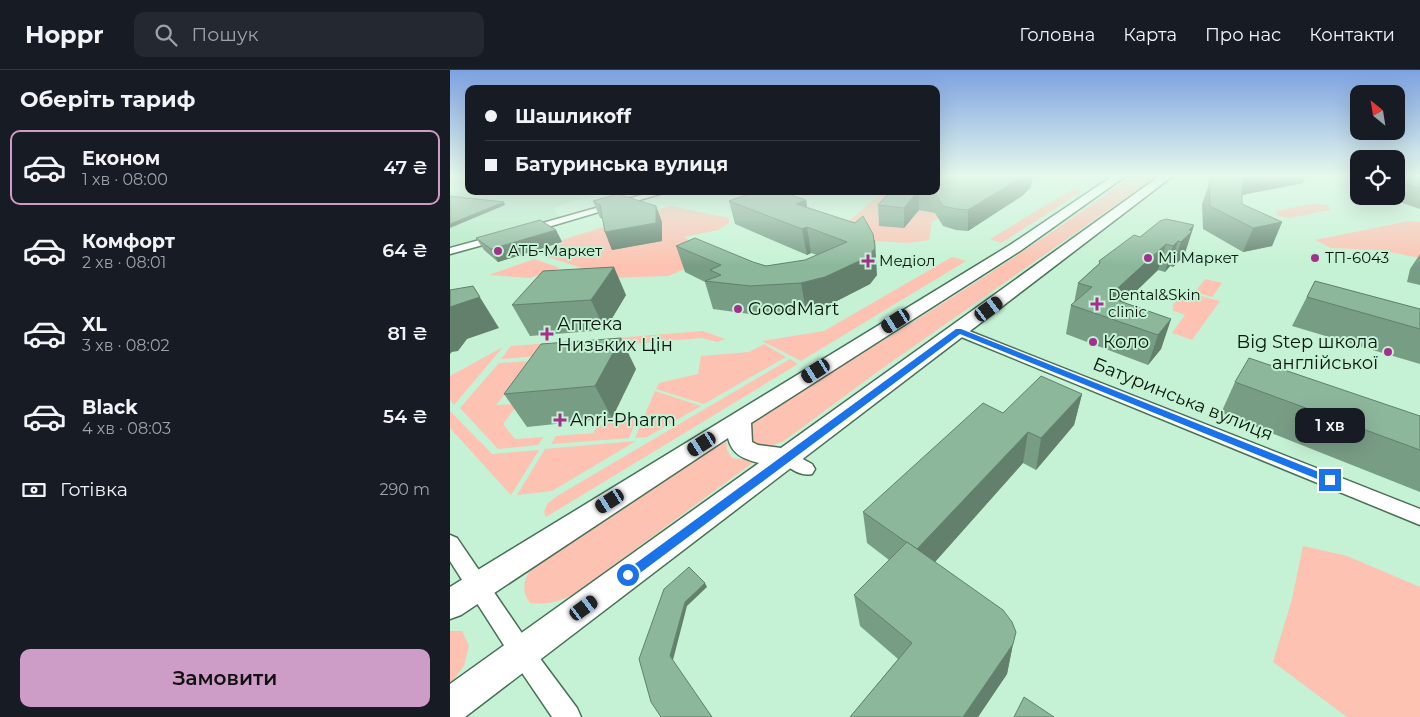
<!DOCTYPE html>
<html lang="uk">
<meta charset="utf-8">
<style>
body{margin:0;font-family:Montserrat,sans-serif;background:#242831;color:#f1f3f6;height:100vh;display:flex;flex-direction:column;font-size:19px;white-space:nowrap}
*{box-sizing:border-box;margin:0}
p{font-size:16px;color:#9ea1a6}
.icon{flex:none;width:28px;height:28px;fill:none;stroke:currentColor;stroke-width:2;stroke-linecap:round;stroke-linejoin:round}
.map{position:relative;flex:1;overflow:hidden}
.panel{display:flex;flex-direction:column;background:#171b24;width:450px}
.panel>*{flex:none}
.banner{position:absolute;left:15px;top:15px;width:475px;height:110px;border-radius:10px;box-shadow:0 5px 20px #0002;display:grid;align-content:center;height:110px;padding:0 20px;background:#171b24}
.needle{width:32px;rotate:330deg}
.controls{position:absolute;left:900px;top:15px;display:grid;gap:10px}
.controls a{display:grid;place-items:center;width:55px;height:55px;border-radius:10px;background:#171b24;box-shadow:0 5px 20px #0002;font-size:25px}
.end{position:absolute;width:22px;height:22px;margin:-11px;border:6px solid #1a73e8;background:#fff;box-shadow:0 0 0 2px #fff}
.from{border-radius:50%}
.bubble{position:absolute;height:35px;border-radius:10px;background:#171b24;box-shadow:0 5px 20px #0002;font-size:16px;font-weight:600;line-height:35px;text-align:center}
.car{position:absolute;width:15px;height:30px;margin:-15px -8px;border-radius:6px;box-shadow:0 0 4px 1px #0007;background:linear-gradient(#222 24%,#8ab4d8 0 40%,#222 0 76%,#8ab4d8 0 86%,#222 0)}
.banner b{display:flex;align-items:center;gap:18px;height:48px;font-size:19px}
.banner b+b{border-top:1px solid #363941}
.banner i{width:12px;height:12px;background:#f1f3f6}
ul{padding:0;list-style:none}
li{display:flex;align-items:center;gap:15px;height:75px;margin:0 10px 8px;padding:0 10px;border:2px solid transparent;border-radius:10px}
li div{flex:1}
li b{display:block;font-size:19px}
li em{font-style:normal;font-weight:600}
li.selected{border-color:#cd9cc7}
li>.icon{width:45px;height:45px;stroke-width:1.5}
h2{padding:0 20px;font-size:22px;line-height:60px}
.pay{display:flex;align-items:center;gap:12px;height:55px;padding:0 20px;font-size:19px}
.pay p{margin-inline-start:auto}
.action{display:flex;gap:10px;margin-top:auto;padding:10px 20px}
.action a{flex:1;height:58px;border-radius:10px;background:#cd9cc7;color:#111;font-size:20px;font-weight:600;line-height:58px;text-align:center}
header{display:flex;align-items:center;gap:30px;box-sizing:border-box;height:70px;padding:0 25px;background:#171b24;border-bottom:1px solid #363941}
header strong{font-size:24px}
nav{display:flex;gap:28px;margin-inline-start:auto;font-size:18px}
.search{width:350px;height:45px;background:#242831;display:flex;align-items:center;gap:12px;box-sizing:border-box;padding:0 18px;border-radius:10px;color:#9ea1a6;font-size:19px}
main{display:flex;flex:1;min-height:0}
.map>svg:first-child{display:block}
</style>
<header>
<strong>Hoppr</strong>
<div class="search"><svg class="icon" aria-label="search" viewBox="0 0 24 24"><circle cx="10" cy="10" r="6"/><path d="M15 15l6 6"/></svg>Пошук</div>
<nav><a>Головна</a><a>Карта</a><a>Про нас</a><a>Контакти</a></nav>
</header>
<main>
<section class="panel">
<h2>Оберіть тариф</h2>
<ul>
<li class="selected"><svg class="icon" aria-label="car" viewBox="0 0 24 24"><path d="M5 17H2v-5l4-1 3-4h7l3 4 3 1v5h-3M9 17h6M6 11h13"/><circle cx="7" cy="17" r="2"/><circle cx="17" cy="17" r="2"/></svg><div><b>Економ</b><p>1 хв · 08:00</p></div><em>47 ₴</em></li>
<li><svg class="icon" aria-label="car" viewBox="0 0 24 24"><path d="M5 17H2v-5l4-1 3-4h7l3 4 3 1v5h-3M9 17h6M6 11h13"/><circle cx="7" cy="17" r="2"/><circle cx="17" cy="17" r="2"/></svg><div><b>Комфорт</b><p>2 хв · 08:01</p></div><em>64 ₴</em></li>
<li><svg class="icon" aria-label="car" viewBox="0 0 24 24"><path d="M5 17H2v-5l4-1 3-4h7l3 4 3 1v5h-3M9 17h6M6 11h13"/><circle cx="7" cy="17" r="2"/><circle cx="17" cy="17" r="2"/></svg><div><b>XL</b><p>3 хв · 08:02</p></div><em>81 ₴</em></li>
<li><svg class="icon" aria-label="car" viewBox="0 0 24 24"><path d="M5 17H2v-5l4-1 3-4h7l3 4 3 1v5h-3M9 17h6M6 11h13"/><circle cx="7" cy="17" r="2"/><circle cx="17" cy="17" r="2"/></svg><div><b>Black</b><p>4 хв · 08:03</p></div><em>54 ₴</em></li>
</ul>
<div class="pay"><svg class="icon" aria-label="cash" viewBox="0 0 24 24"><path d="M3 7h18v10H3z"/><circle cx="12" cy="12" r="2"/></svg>Готівка<p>290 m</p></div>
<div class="action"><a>Замовити</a></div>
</section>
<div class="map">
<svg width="970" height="647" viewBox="0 0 970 647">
<rect width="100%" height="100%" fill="#c5f2d4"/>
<!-- built -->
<polygon fill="#b3e8c5" points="71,121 152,122 103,138 111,148 0,177 0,122 39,125"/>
<!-- green -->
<g fill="#fdc2b1">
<polygon points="486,105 514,112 492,146 482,152 479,170 458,173 392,169 386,162 434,121 486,121"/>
<path d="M 683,105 L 708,105 L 430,300 L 334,371 C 322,376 314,379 301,375 L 300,353 L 312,345 C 437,268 564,192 683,105 Z"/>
<polygon points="623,119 633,121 551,173 540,169"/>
<polygon points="862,134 878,135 880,140 840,148 828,146 826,141"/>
<polygon points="220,136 279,148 279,153 268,160 234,167 264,187 218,206 162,208 98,187 90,180 114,173 112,170"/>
<polygon points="959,151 970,152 970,188 930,180 881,178 865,170"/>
<polygon points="502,187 516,191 351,291 312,271 374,261"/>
<polygon points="84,189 110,198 80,208 39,205"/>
<polygon points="755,209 772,213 762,227 745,222"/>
<polygon points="735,222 770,231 742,270 722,263 735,245 722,240 724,237 722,236"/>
<polygon points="253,261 275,269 267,272 252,268 181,274 177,281 166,268"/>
<polygon points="130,271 122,283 51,289 61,276"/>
<polygon points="314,274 336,287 254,334 206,319 209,313 248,304 251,286 299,282"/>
<polygon points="53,277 4,335 0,330 0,306"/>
<polygon points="340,289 348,294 96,447 94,442 97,434 107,426"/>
<polygon points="81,291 46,335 68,334 53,354 65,369 94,367 88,375 48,379 10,338 49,293"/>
<polygon points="205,321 251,336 197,367 185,368"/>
<polygon points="0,341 42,384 89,380 61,425 0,358"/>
<path d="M 188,346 L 179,368 L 101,374 L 106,366 L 143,363 C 152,348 172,349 188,346 Z"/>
<path d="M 276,369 L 277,380 L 282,388 L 305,391 L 124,524 C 108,532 98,535 80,533 C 68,517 77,503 88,489 Z"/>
<polygon points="186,371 102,421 67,425 95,379"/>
<polygon points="853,476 897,486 970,517 970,647 897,647 823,592 842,529"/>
<polygon points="0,561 12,561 19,576 14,596 0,614"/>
</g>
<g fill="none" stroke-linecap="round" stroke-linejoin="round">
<!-- minor casing -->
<g stroke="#477056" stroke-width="3">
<g id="minor">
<polygon points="206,121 220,121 81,162 78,163 73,160 75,158"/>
<polygon points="48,165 53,168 51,170 0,184 0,178"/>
<polygon points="509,257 970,439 970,455 504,264 503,261 504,258"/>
<path d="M 338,381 L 362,394 L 365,399 L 362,404 C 351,407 335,397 329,387 L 332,383 Z"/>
<polygon points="0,465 7,468 80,575 127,638 131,647 102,647 64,591 0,491"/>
</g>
</g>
<!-- secondary casing -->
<g stroke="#477056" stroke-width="3">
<path id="secondary" d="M 664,105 L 677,105 L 570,181 L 301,353 L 302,372 L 308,375 L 331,378 L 711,105 L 724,105 L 15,647 L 0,647 L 0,614 L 309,393 C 294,389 282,385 278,368 L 11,545 L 0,549 L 0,517 L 560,175 Z"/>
</g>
<!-- minor -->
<use href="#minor" fill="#fff" fill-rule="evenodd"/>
<!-- secondary -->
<use href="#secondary" fill="#fff" fill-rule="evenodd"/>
</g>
<!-- wall -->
<g fill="#789d85">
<polygon points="762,105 853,113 792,125 792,134 832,152 822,176 793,182 753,159 752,134"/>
<polygon points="946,105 970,105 970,139 932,126 946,126"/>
<polygon points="581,117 572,126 518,161 506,160 493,156 485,143 469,140 454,158 429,156 428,135 441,121 486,121"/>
<polygon points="356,130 357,137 405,153 427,205 420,214 379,235 356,241 307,245 263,239 255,212 235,202 226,176 316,196 355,190 367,185 361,183 357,185 285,154 279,131"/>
<polygon points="143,131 206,136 212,152 212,171 162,180 155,162 153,149 150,148"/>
<polygon points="744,155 734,186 723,197 720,196 715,202 708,200 674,233 721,249 711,279 698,295 616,264 621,235 624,233 628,213 649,194 649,191 690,167"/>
<polygon points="106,160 112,172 48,192 34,180 26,168"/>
<polygon points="970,184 970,215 957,212 960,199"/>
<polygon points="865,211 970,239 970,294 842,256"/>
<polygon points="176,225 155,260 80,266 62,235"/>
<polygon points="186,299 162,348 77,357 54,324"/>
<polygon points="785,312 970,346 970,422 771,343"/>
<polygon points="632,324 624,355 586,400 573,393 485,492 563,574 557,604 528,647 400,647 448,589 410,556 404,525 439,490 417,473 413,442 553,343"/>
</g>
<!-- shaded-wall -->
<g fill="#62806c">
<polygon points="575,105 583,105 581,117 572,126 518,161 518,140"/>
<polygon points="856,105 853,113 787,126 795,106"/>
<polygon points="468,121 469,121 469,140 454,158 454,138"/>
<polygon points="356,130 359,154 346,134"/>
<polygon points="54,132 55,135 0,158 0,154"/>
<polygon points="206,136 212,152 212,171 162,180 155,162"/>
<polygon points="832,152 822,176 793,182 803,158"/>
<polygon points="744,155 734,186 723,197 731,172 739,160"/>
<polygon points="357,157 361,183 357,185 352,159"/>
<polygon points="106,160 112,172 48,192 41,179"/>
<polygon points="425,170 427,205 420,214 379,235 356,241 351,213"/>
<polygon points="728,171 720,196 715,202 723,176"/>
<polygon points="716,174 708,200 658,248 658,227"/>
<polygon points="164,197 176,225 155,260 141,230"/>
<polygon points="23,216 49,258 17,269 8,281 2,282 0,284 0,237"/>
<polygon points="721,249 711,279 698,295 708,265"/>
<polygon points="171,268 186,299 162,348 145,316"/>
<polygon points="632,324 624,355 586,400 591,368"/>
<polygon points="578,362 573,393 468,511 466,480"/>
<polygon points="255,513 257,517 237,536 223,590 220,586 235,532"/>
<polygon points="563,574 557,604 528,647 513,647"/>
</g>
<!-- building -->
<g fill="#8cb79b" stroke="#62806c">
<polygon points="488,105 575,105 518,140 507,139 493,136 485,123 475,121 486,121 486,107"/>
<polygon points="762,105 795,105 795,106 792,117 792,134 832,152 803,158 760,136 759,113"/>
<polygon points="946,105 970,105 970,118 946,111"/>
<polygon points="307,121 329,121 356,130 346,134 405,153 413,146 423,164 425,178 418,187 375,207 351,213 300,216 255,211 271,205 260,200 271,195 226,176 245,168 303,192 316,196 355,190 397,172 357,157 352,159 279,131"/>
<polygon points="441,121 468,121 454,138 428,135"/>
<polygon points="168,124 206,136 206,153 155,162 150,135 143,131"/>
<polygon points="0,126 54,132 0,154"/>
<polygon points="716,149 744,155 739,160 742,161 731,172 728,171 723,176 716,174 658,227 721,249 708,265 621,235 642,217 628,213 650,193 649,191 680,168 684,165 690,167 710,151"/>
<polygon points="90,150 106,160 41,179 26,168"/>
<polygon points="164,197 141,230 62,235 93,201"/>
<polygon points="865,211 970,239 970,259 857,227"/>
<polygon points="23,216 30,227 0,237 0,220"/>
<polygon points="171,268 145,316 54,324 91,274"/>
<polygon points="799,288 970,346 970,380 785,312"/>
<polygon points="591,306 632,324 591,368 578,362 467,479 457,472 456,472 413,442 533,333 553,343"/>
<polygon points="457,472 553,540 562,552 566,562 563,574 513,647 400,647 462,573 404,525"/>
<polygon points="239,497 255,513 235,532 220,586 262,647 211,647 201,632 189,589 214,519"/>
<polygon points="574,627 604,647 564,647"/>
</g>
<!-- sky -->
<linearGradient id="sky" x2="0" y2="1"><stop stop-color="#7da2e1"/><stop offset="0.54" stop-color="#e5f9ec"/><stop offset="1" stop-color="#e5f9ec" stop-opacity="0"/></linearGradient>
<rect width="970" height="196" fill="url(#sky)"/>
<!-- route -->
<polygon fill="#1a73e8" points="506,259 511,259 884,408 885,410 880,414 877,413 510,264 182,509 178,510 174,509 172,505 174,502"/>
<!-- markers -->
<g fill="#a2318e" stroke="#c5f2d4" stroke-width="2">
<circle cx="48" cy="181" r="5"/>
<circle cx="698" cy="188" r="5"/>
<circle cx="865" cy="188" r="5"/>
<path d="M415.5 183.5h5v5h5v5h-5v5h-5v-5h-5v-5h5z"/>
<path d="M644.5 226.5h5v5h5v5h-5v5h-5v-5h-5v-5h5z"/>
<circle cx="288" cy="239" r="5"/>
<path d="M94.5 256.5h5v5h5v5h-5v5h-5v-5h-5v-5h5z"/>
<circle cx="643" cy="272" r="5"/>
<circle cx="938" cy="282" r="5"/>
<path d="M107.5 342.5h5v5h5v5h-5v5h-5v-5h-5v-5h5z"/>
</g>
<g text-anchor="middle" stroke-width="4" stroke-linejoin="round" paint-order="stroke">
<!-- far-poi labels -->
<g font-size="15" fill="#05150b" stroke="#c5f2d4" text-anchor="start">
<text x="58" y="186">АТБ-Маркет</text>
<text x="708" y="193">Мі Маркет</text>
<text x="875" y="193">ТП-6043</text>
<text x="429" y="196">Медіол</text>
<text x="658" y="230">Dental&amp;Skin<tspan x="658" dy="17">clinic</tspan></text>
</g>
<!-- poi labels -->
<g font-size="18" fill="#05150b" stroke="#c5f2d4" text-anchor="start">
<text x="298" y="245">GoodMart</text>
<text x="107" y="260">Аптека<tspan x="107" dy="21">Низьких Цін</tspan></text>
<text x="653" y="278">Коло</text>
<text x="928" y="278" text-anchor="end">Big Step школа<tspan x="928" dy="21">англiйськоï</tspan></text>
<text x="120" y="356">Anri-Pharm</text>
</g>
<!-- street labels -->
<g font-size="18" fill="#05150b" stroke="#c5f2d4">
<text transform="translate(733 329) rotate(22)" y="6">Батуринська вулиця</text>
</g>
</g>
</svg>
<div class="controls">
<a><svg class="needle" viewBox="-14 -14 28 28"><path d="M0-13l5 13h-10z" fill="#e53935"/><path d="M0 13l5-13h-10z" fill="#9ea1a6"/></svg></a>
<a><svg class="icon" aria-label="locate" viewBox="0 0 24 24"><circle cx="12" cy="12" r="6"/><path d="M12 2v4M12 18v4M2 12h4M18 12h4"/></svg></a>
</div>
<i class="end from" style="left:178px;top:505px"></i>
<i class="end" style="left:880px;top:410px"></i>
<div class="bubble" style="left:845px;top:338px;width:70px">1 хв</div>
<i class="car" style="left:539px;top:239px;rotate:54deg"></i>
<i class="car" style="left:446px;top:251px;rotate:238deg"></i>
<i class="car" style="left:366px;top:301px;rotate:238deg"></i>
<i class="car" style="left:252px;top:374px;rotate:237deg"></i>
<i class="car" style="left:160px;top:431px;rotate:238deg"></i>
<i class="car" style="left:134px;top:538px;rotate:54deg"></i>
<div class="banner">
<b><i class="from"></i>Шашликоff</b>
<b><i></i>Батуринська вулиця</b>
</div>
</div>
</main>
